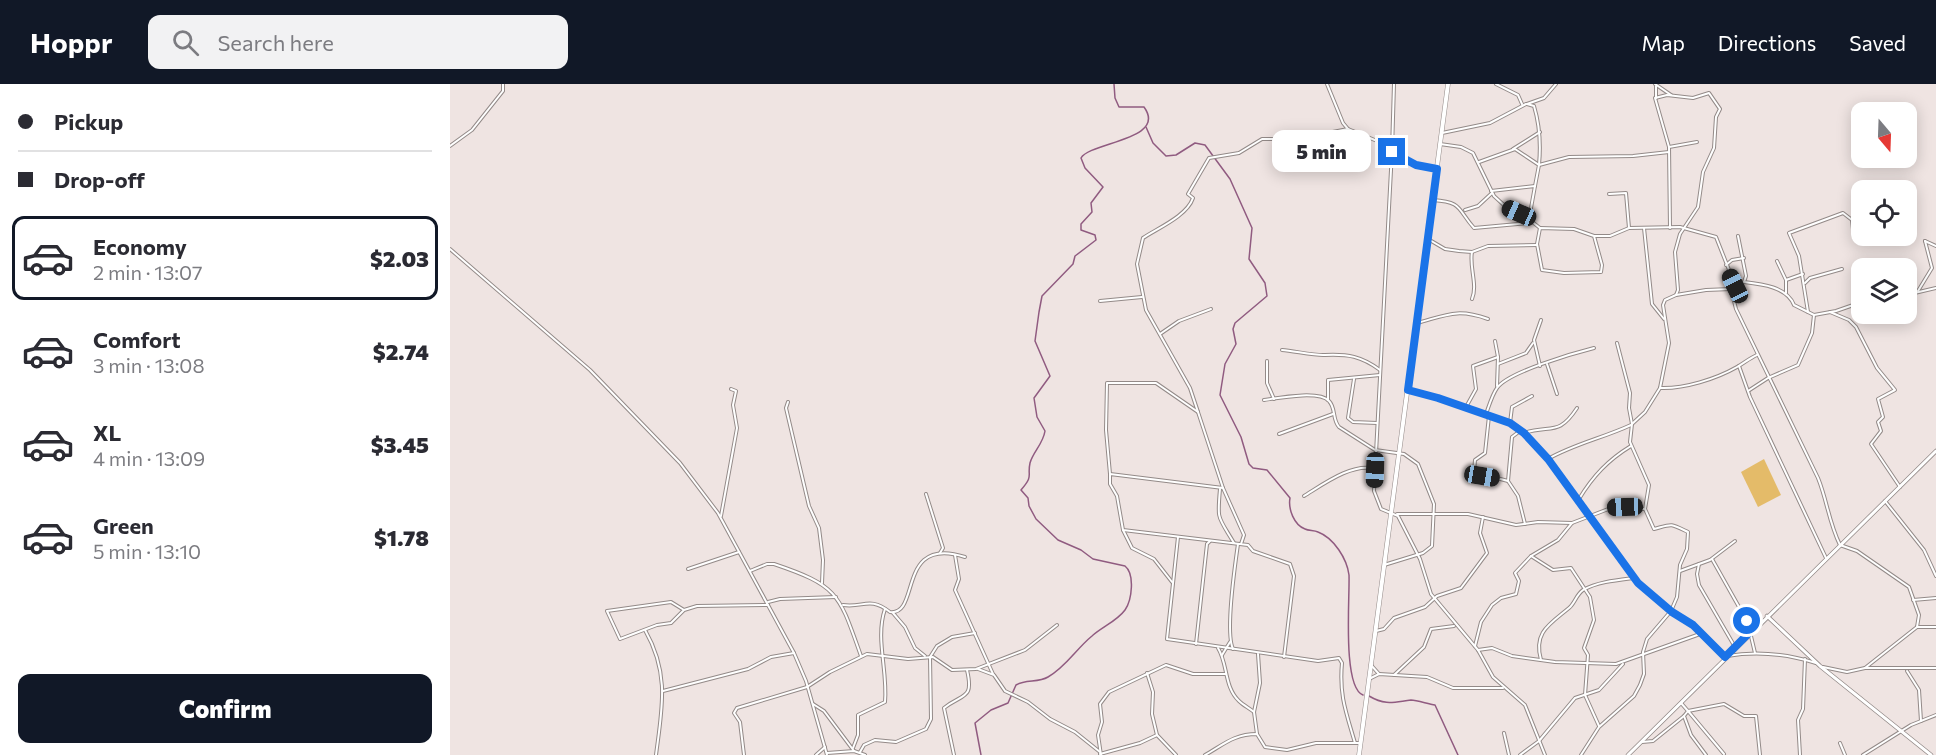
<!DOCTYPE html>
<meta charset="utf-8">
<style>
body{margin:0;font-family:Commissioner,sans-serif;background:#f2f2f3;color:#2b2b33;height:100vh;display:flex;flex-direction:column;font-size:22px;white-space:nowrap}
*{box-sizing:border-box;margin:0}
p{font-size:20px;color:#7c7c81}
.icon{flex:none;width:33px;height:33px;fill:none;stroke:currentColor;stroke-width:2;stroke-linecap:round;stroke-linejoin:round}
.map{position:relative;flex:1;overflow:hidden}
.sheet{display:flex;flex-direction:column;background:#fff;width:450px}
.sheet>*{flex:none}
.top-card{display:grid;align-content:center;height:132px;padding:0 18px;background:#fff}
.needle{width:39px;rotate:161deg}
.controls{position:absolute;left:1401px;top:18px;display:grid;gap:12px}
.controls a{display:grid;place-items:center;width:66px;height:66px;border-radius:12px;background:#fff;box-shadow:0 3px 15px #0003;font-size:30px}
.end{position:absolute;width:27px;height:27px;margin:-14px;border:8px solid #1a73e8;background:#fff;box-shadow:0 0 0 3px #fff}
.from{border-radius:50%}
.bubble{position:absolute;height:42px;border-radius:12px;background:#fff;box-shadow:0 3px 15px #0003;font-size:20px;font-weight:800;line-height:42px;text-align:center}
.car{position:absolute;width:18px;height:36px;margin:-18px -9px;border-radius:8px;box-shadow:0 0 4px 2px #0007;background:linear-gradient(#222 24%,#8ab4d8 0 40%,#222 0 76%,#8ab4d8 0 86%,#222 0)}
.top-card b{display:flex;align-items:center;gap:21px;height:57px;font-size:22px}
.top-card b+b{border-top:2px solid #e1e1e2}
.top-card i{width:15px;height:15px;background:#2b2b33}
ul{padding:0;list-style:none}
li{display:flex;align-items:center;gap:18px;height:84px;margin:0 12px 9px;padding:0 6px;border:3px solid transparent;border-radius:12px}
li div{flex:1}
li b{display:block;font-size:22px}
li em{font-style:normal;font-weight:800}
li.active{border-color:#111827}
li>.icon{width:54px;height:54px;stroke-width:1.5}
.button{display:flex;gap:12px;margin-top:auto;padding:12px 18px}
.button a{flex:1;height:69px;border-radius:12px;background:#111827;color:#fff;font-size:24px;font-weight:800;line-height:69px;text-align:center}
header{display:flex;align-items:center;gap:36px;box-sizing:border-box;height:84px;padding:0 30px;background:#111827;color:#fff}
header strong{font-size:28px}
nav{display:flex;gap:33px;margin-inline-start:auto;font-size:21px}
.search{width:420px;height:54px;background:#f2f2f3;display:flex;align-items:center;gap:15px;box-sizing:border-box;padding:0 21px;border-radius:12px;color:#7c7c81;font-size:22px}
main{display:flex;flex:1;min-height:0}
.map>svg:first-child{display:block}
</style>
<header>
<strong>Hoppr</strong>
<div class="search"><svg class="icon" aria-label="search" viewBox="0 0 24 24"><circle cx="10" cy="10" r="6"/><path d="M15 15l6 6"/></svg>Search here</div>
<nav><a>Map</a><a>Directions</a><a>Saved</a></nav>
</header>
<main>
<section class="sheet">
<div class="top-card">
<b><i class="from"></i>Pickup</b>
<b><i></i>Drop-off</b>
</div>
<ul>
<li class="active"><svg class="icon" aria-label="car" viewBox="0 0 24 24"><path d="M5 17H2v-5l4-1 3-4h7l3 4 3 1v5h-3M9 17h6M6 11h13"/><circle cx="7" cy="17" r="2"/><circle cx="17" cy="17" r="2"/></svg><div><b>Economy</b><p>2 min · 13:07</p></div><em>$2.03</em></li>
<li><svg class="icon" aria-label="car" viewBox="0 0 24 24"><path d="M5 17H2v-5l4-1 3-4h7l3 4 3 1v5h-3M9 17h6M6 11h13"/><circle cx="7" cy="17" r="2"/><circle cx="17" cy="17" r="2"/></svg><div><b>Comfort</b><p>3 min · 13:08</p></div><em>$2.74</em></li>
<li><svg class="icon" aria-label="car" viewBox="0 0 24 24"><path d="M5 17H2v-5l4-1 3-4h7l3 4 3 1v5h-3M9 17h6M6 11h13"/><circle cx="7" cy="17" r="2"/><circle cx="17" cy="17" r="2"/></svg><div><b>XL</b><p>4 min · 13:09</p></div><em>$3.45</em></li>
<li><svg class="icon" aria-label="car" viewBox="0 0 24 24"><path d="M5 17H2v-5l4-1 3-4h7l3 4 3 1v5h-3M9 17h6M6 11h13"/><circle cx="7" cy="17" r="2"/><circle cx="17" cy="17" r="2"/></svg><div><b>Green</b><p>5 min · 13:10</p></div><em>$1.78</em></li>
</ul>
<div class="button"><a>Confirm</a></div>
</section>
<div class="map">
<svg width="1486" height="671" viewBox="0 0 1486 671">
<rect width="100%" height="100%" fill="#efe4e2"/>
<!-- green -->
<polygon fill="#e4bb69" points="1314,375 1331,411 1308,423 1291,388"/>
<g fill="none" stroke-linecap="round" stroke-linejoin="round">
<!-- stream -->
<g stroke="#905b80" stroke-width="1.5">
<path d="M 696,43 L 703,59 L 716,72 L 726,71 L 745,59 L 755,61 L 780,95 L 802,144 L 799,175 L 815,199 L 817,212 L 785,239 L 783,245 L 786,260 L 775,280 L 770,311 L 791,353 L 799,380 L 803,384 L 817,386 L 840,414 C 838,425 844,441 855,445 C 859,447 864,446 868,448 C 884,454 897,475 899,491 C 900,512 892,603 913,611"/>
<path d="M 919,612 C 936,622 944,618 961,616 C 967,616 978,620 985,621 L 1008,671"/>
<path d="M 531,671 L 525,639 L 541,626 L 558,619 L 566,601 C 576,595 588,599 598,593 C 616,583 626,565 642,552 C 652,543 667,537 675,526 C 682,516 685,490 675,482 L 643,475 L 631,466 L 608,456 L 586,435 L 579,422 L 578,414 L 571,406 C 584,391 577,393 580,379 C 583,368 593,360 595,347 L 587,333 L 584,314 L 600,292 L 585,257 L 589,228 L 592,212 L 623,180 L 625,172 L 646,156 L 645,151 L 631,146 L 631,140 L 642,128 L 641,119 L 653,103 L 635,84 L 631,74 C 640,58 718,56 694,23 L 669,23 L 665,14 L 664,0"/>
</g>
<!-- minor casing -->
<g stroke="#938a88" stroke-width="4">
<g id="minor">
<polyline points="877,0 893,39 898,45"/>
<polyline points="1046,0 1068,11 1072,20"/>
<path d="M 1106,0 L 1094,14 L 1077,20 L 1084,22 C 1090,42 1091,60 1089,81 L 1119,73 L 1183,72 L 1219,68"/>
<polyline points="1205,0 1221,11"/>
<polyline points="1206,2 1206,14"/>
<polyline points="992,49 1040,39 1076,20"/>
<polyline points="990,60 1011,63 1023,69 1044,112 1056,123 1076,133 1090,144"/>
<polyline points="0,62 22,46 53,7 53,0"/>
<polyline points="1063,65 1090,48"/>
<polyline points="942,67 944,0"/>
<polyline points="1029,78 1065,65 1089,81 1085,102"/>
<polyline points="986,85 958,78 942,67 924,407 931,425 948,432 970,475 981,510 1028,566 1043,593 1075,621 1095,671"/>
<polyline points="1041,107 1085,102 1079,135"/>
<polyline points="1159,110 1176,109 1179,144"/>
<path d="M 983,116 C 1013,118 1007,125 1024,144 L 1080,139"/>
<polyline points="1015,126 1028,122 1042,109"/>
<polyline points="1194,144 1202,220 1214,235"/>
<polyline points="1220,144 1219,63 1247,58"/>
<polyline points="1144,152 1152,181 1151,188 1114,189 1092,186 1087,160 1090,144 1124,145 1144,152 1160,152 1179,144 1230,143 1266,153 1285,201"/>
<path d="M 1288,152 L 1296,192 L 1294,198 L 1281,205 L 1286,225 L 1368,394 C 1377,416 1379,439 1390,461 L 1407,467 L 1459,503 L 1469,531 L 1467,543 L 1415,584"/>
<polyline points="978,155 995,165 1009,167 1022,168 1038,162 1087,161"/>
<polyline points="1475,157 1486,162"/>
<polyline points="0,165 140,286 230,379 268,429 344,569 356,597 377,671"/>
<polyline points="1327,177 1336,196 1336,209"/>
<polyline points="1276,181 1282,176 1294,174"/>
<polyline points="1336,196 1353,190"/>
<path d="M 1294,198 C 1312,200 1337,203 1344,221 L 1364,231 L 1386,227 L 1412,218"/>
<polyline points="1355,199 1360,194 1392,185"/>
<polyline points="1468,207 1482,184 1475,157"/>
<polyline points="1226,211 1256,206 1281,205"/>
<polyline points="1456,211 1486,204"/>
<path d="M 1022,215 C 1028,201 1019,183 1022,168"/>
<polyline points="650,217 692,213"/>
<polyline points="1358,228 1349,172 1339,149 1393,129 1402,136 1404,154"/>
<polyline points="1380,228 1399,236 1406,243 1427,284 1445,306 1428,315 1433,333 1428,338 1431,347 1421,360 1450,403"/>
<path d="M 967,239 C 997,231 1007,224 1038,235"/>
<polyline points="710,250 729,237 761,225"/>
<polyline points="1045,257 1048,273 1047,302"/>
<path d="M 832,266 C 844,267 867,272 875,271 C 898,270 911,272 930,286"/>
<polyline points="817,277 817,299 824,315"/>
<polyline points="1048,280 1076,269 1083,259"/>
<polyline points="1097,280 1107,310"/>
<polyline points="1090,282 1084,256 1091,236"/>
<polyline points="1289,282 1300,313 1376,474"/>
<polyline points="904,295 898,334 903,338 927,339"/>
<path d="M 1210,304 C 1234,305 1266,295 1287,283 C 1294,279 1300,274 1307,271"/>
<polyline points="958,306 989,314 1060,339 1074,349 1098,375 1188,499 1222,528 1243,541 1275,573"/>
<polyline points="1298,307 1318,294 1348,281 1362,249 1364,231"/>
<path d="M 814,316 C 828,314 869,306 879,317 C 886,324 882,335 889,343 L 925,366 L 954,370 L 968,380 L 984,420 L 982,462 L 973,469 L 934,481"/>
<polyline points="878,316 878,296 930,291"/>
<polyline points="338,318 336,324 359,422 369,444 373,476 372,499"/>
<polyline points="1016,323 1026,305 1023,282 1048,273"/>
<path d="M 748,328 L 740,304 L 696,226 L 687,180 L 693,154 C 708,144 737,132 743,114 L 738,110 L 759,74 L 789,69 L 812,55 L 847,55 L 898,45 L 932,59 L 942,67"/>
<path d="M 1036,330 C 1039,322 1042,311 1047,304 C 1058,288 1124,269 1144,264"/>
<polyline points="1039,332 1035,369 1025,376 1024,388 1058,397"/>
<polyline points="1060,339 1062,323 1082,312"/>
<polyline points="1182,340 1195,328 1210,304 1219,259 1213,221 1215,216 1226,211 1228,206 1225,168 1230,150 1248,123 1253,88 1264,64 1266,33 1270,25 1259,9 1243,14 1217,11 1205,14 1219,63"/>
<polyline points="1070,347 1062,353 1058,397 1068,412 1075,440"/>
<path d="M 1074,349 C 1101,340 1108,353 1127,324"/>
<polyline points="829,350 883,330"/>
<path d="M 1098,375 C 1124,360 1153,354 1181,341"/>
<polyline points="660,390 656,346 657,299 706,299 748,328 773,404"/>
<path d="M 770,405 C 767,437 768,432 784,459"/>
<polyline points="476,410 493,464 490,469"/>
<path d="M 854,412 C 872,401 903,378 925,385"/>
<path d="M 1129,415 C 1143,392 1158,376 1181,362"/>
<polyline points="1435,417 1474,466 1486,492"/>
<polyline points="947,430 1018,430 1066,441 1088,438 1122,439 1161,424 1195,425"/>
<polyline points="271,432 287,344 283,321 286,307 281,305"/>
<polyline points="1122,439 1108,456 1081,472 1103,486 1121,484 1140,513 1144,536 1134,564 1138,571 1135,611 1149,642"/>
<polyline points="673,446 682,464 704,475 722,498"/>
<path d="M 728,453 L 717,555 L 868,577 L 889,574 L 892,579 C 889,611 896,628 905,659 L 911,659"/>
<polyline points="791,460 794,451 773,404 660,390 660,400 667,412 673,446 798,461 803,467 840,480 844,492 834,573"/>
<polyline points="505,471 509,495 505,506 543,590"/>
<polyline points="1262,475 1302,546"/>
<polyline points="1249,480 1247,490 1249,501 1285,563"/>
<polyline points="238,485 289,468"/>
<path d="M 300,487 L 317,480 L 324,480 C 389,502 389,510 411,572"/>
<polyline points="1230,487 1260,476 1285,457"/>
<polyline points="1463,516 1486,514"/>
<polyline points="318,518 330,515 386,513"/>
<path d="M 393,521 C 414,524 419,512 440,528 C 471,532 446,451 515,473"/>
<polyline points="234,526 221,518 157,527 170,555 207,541 221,539 234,526 247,522 318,521"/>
<polyline points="443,529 455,543 465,564 475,572"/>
<polyline points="1467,543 1486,543"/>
<path d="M 195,546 C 220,590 212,624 206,671"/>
<polyline points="926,547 934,545 944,534 975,523 987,512 1011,504 1037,469 1030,449 1033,433"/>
<polyline points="1300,548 1305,569"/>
<polyline points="746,560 757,460 760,457"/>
<polyline points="1025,562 1031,538 1042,521 1051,514 1066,510 1069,497 1065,489 1081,472"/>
<path d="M 768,564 C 778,580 774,603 789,617 C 793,621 799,624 804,628"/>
<path d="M 783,565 C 775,548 785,481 788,460"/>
<polyline points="1028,566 1042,564 1062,572 1105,578 1166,580 1250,550"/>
<polyline points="772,571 780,558"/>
<path d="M 1277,572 C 1306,567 1337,570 1366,579"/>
<path d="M 1091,576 C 1083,548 1100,540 1119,524 C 1125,519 1126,511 1133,506 C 1147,498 1167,496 1183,494"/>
<polyline points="921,581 929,590"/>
<polyline points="1373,583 1397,588 1415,584 1486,584"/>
<polyline points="528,585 544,591 555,607 578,618 600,635 625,648 650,668"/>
<polyline points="1457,587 1469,606 1471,637"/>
<polyline points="697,589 703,608 702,630 707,651 726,671"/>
<polyline points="944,591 974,563 981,545 1004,542"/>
<polyline points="919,595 929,590 977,593 1003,604 1053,604"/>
<polyline points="213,607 298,585 321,573 344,569"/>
<polyline points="1231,619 1238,627 1234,632 1241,651 1256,671"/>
<polyline points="363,620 374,627 404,667"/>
<polyline points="1054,649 1059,671"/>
<polyline points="807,650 804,628 810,599 808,570"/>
<polyline points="1192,658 1203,657 1234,632"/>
<polyline points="1390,659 1395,671"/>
<path d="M 403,664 L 408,651 L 408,631 L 435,618 C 438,587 425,554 435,525"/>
<polyline points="410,668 414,661 425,656 446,658 476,645 481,635 480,573 487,562 502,553 525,549"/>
<polyline points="377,669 404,667 415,671"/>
<polyline points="650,670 690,659 707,651"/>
<polyline points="1274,670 1238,627 1274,620 1294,632 1306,632 1310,671"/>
<polyline points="294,671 290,638 284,629 287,624 357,603 380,588 417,570 458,575 483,573 502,586 526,585 575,566 607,541"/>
<polyline points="366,671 375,663"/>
<path d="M 504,671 L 494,624 C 513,609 524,616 517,586"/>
<polyline points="651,671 648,651 652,638 650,620 659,608 716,581 743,590 776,590"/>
<path d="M 755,671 C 773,661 784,650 807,650 L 815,663 L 837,666 L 866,659 L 905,659"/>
<polyline points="1070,671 1089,657 1125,614 1149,606 1173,580"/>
<path d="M 1131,671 L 1149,643 L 1184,612 L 1190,601 L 1194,590 L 1193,568 L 1197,555 L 1221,527 L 1227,513 L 1230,481 L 1237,465 L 1238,448 C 1219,439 1223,440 1204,445 L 1195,425 L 1199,401 L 1180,358 L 1182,340 L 1179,324 L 1180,309 L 1167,259"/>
<polyline points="1350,671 1348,636 1353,625 1355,575"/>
<polyline points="1413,671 1461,641 1486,631"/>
</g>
</g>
<!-- tertiary casing -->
<g stroke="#938a88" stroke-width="4.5">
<g id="tertiary">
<polyline points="1317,532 1370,582 1481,671"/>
<polyline points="1178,671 1486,367"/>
</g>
</g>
<!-- secondary casing -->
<g stroke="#938a88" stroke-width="5">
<polyline id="secondary" points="909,671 998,0"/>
</g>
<!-- minor -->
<use href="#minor" stroke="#fff" stroke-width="2"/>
<!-- tertiary -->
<use href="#tertiary" stroke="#fff" stroke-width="3"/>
<!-- secondary -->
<use href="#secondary" stroke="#fff" stroke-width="4"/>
</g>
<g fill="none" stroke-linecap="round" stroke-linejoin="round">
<!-- route -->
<polyline stroke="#1a73e8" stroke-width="8" points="942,68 966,81 987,85 958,306 988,314 1060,339 1074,349 1098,375 1188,499 1222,528 1243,541 1275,573 1302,546 1297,537"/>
</g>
</svg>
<div class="controls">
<a><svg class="needle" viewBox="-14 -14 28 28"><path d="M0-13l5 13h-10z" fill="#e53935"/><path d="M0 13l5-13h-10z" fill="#7c7c81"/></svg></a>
<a><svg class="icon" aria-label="locate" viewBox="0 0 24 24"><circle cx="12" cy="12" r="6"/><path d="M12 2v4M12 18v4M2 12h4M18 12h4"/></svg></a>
<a><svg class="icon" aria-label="layers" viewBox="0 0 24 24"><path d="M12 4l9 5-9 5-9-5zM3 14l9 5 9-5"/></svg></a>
</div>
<i class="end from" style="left:1297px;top:537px"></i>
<i class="end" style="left:942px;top:68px"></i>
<div class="bubble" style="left:822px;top:46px;width:99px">5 min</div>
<i class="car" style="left:1069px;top:129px;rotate:294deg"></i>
<i class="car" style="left:1285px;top:202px;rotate:334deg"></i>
<i class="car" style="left:925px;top:386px;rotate:182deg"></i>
<i class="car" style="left:1032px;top:392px;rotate:100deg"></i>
<i class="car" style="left:1175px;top:423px;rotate:268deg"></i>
</div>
</main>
